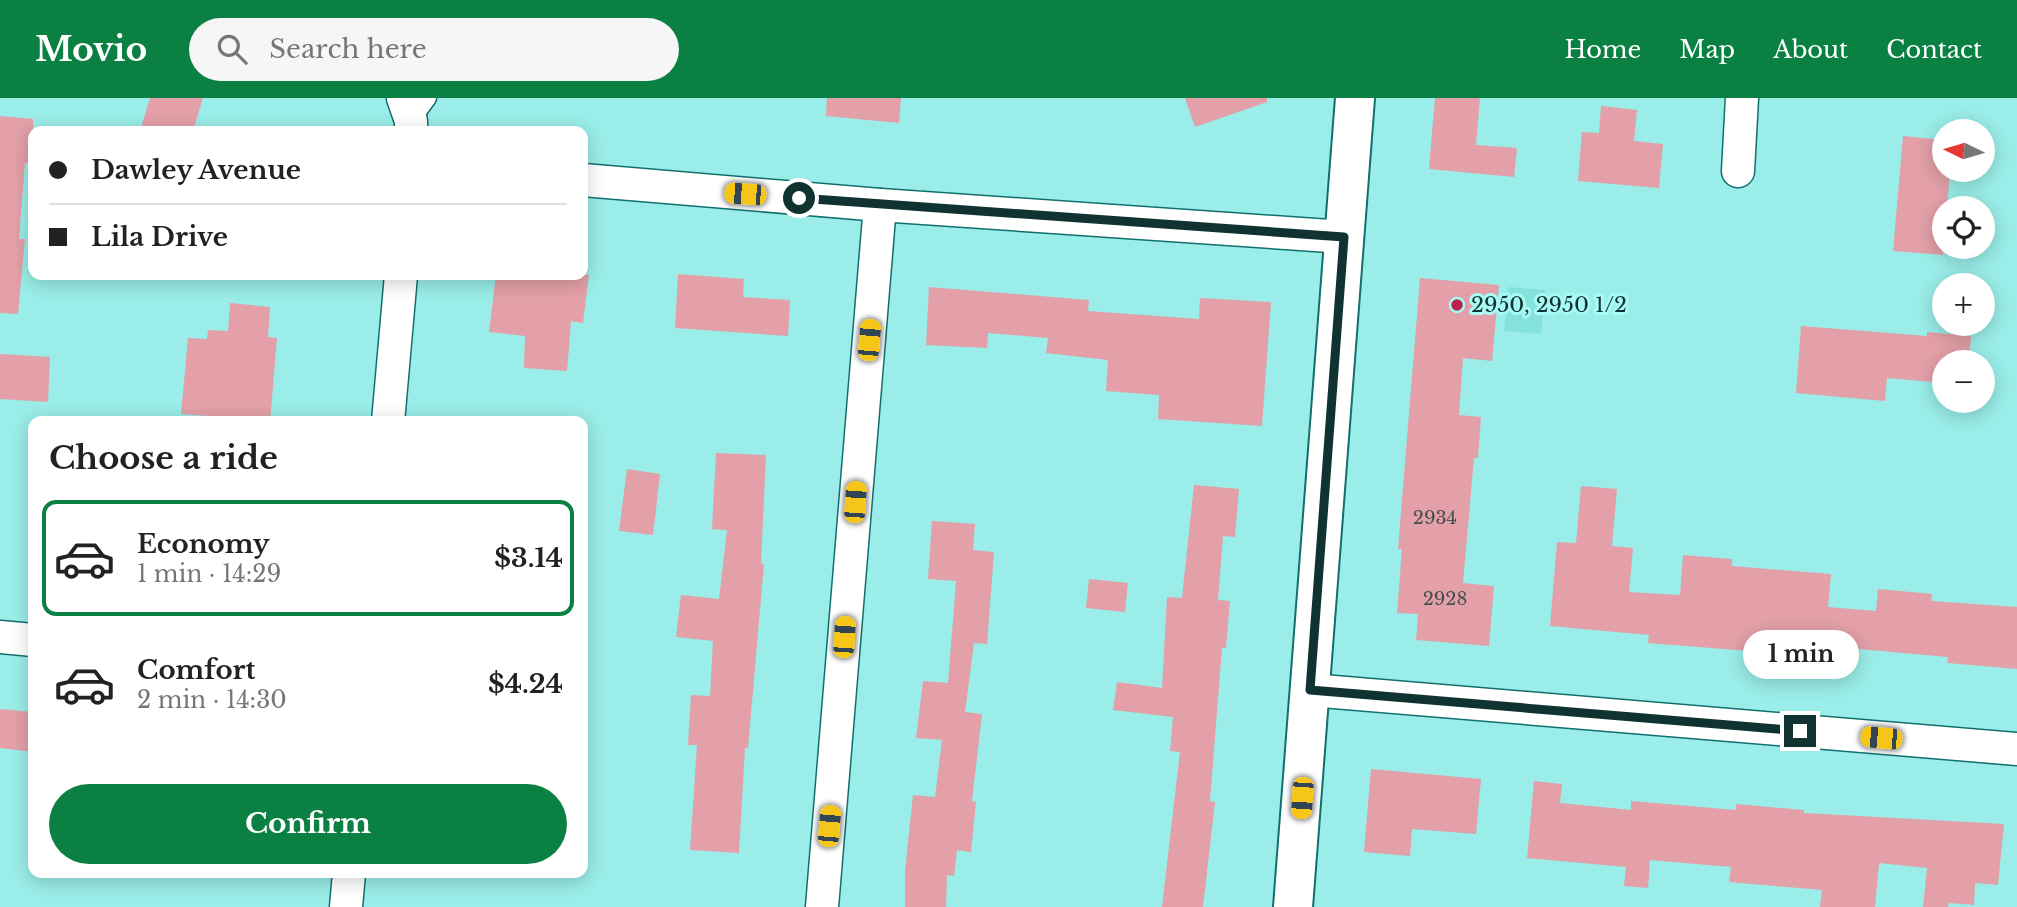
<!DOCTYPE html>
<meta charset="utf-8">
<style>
body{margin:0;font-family:"Libre Baskerville",serif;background:#f6f6f6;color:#222;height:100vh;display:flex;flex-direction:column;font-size:26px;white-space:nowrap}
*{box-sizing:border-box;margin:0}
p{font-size:23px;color:#767676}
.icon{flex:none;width:38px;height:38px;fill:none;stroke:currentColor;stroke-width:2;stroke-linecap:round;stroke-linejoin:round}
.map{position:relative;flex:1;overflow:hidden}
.details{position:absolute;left:28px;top:318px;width:560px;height:462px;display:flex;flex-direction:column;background:#fff;border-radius:14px;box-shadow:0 4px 18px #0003}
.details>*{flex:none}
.top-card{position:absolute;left:28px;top:28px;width:560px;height:154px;border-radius:14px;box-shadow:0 4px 18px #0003;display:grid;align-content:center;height:154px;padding:0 21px;background:#fff}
.needle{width:46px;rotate:275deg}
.tools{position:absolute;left:1932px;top:21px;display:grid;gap:14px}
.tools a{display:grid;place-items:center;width:63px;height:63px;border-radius:50%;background:#fff;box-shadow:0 4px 18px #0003;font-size:35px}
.end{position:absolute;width:32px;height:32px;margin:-16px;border:9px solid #103331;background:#fff;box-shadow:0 0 0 4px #fff}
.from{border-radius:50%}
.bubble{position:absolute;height:49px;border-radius:24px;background:#fff;box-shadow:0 4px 18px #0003;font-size:23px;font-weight:800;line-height:49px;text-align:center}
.car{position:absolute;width:21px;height:42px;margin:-21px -10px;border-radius:9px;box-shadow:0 0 5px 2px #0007;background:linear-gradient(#f5c518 24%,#345 0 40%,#f5c518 0 76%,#345 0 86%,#f5c518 0)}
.top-card b{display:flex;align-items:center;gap:24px;height:66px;font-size:26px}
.top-card b+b{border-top:2px solid #e0e0e0}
.top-card i{width:18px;height:18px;background:#222}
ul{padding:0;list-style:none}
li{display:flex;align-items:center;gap:21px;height:116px;margin:0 14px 10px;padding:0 7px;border:4px solid transparent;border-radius:14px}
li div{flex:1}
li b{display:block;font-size:26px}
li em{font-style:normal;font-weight:800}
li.on{border-color:#0b8043}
li>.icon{width:63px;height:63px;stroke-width:1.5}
h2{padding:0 21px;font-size:32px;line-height:84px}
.primary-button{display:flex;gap:14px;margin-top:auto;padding:14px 21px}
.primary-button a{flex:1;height:80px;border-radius:42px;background:#0b8043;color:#fff;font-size:28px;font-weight:800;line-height:80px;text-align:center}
header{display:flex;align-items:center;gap:42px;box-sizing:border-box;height:98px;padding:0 35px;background:#0b8043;color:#fff}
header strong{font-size:33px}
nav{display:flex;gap:38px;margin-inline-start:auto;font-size:24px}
.search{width:490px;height:63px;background:#f6f6f6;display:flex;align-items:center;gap:18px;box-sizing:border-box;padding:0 24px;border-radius:38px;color:#767676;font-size:26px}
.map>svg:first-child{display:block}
</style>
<header>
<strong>Movio</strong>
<div class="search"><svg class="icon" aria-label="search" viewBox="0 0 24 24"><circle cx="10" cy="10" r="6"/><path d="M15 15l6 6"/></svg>Search here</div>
<nav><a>Home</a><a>Map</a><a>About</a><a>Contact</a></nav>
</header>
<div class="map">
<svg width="2017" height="809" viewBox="0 0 2017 809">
<rect width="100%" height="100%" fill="#9aede8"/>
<!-- built -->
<polygon fill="#84e1dc" points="1508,189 1545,192 1541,236 1504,233"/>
<!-- building -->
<g fill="#e3a0a8">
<polygon points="150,0 203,0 193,33 140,33"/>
<polygon points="827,0 901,0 899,25 826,18"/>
<polygon points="1185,0 1267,0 1267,4 1195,29"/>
<polygon points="1435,0 1480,0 1476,47 1517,50 1514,79 1429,71"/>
<polygon points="1601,8 1637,12 1634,43 1663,46 1659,90 1578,83 1582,34 1599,35"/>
<polygon points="0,18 33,21 33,66 25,65 19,141 25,141 18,216 0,215"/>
<polygon points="1903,38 1944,42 1944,72 1950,72 1947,110 1944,110 1943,157 1893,153"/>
<polygon points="678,176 744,181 743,199 790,202 788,238 675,230"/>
<polygon points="496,177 589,177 583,225 571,223 567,273 524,270 525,238 489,234"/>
<polygon points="1420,180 1499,187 1492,263 1463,260 1459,317 1481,319 1478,360 1474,360 1463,485 1494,488 1489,548 1416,542 1418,516 1397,515 1402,451 1398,451"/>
<polygon points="929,189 1089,202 1088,213 1199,221 1200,200 1271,204 1262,328 1158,321 1159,297 1106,293 1108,262 1046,255 1048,240 988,235 987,250 926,247"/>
<polygon points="230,205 270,209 268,239 277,240 270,324 222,324 223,319 181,316 188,240 207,241 208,232 228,233"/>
<polygon points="1801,228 1927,238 1927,234 1971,238 1969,264 1944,264 1944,285 1887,280 1885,303 1796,295"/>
<polygon points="0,256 50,259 48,304 0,301"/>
<polygon points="716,355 766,357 761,465 764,466 748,650 745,650 739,755 690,752 697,647 688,647 691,597 710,598 713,543 676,539 681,497 719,501 727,432 712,431"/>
<polygon points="627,371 660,376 653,437 619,433"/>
<polygon points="1194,387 1239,391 1235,439 1223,438 1218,502 1230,503 1226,550 1222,550 1210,703 1215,704 1203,809 1162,809 1180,654 1170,653 1173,619 1113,612 1117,584 1162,590 1167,499 1182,500"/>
<polygon points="1581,388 1617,391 1612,448 1633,450 1629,494 1680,497 1683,457 1732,461 1732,468 1831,476 1828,509 1876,513 1878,491 1932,496 1931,503 2017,509 2017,571 1947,565 1948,559 1825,548 1824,559 1648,545 1649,537 1550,528 1557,444 1576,445"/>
<polygon points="932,423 975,426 973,452 994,454 987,546 974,545 965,614 982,616 972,703 976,704 971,754 957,752 954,778 947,777 946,809 905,809 905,773 913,697 935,699 942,642 916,640 923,583 948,585 956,483 928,481"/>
<polygon points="1089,481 1128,485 1125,514 1086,510"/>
<polygon points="0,611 33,614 33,654 0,650"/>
<polygon points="1371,671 1481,681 1476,736 1412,731 1410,758 1364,754"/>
<polygon points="1534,683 1562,686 1560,705 1631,712 1631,703 1736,712 1736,706 1804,712 1804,715 2004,726 1998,787 1975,785 1974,807 1949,805 1948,809 1923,809 1927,770 1879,765 1875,809 1820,809 1822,792 1729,784 1731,769 1650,762 1648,790 1624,788 1626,769 1527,760"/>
</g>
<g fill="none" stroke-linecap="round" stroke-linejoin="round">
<!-- lane casing -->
<g stroke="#12706c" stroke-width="19">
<polyline id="lane" points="411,23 428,0"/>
</g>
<!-- street casing -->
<g stroke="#12706c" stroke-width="35">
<g id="street">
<polyline points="403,0 411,23 411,33"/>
<polyline points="1738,73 1742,0"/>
<polyline points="583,82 880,107 1344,139"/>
<polyline points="388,324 401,177"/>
<polyline points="0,539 33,542"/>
<polyline points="1310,592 2017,651"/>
<polyline points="346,809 349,775"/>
<polyline points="822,809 880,107"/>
</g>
</g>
<!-- secondary casing -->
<g stroke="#12706c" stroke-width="42">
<polyline id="secondary" points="1293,809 1355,0"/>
</g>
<!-- lane -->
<use href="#lane" stroke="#fff" stroke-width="16"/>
<!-- street -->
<use href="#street" stroke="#fff" stroke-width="32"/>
<!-- secondary -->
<use href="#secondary" stroke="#fff" stroke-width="38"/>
</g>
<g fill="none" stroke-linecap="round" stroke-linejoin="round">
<!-- route -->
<polyline stroke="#103331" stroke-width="9" points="799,100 1344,139 1310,592 1800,633"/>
</g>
<!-- markers -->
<circle fill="#b5244d" stroke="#a8faf5" stroke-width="2.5" cx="1457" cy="207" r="7"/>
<g text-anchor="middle" stroke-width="6" stroke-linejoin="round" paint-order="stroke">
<!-- number labels -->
<g font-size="18" fill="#454e4f">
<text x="1435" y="426">2934</text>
<text x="1445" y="507">2928</text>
</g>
<!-- poi labels -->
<g font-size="21" fill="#103331" stroke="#a8faf5" text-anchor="start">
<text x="1471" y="214">2950, 2950 1/2</text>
</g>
</g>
</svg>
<div class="tools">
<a><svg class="needle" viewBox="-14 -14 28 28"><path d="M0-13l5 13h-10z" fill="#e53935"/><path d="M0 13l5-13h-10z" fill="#767676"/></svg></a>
<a><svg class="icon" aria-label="locate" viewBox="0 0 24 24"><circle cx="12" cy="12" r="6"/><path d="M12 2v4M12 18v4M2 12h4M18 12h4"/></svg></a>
<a>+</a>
<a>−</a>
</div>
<i class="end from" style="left:799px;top:100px"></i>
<i class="end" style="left:1800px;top:633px"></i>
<div class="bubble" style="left:1743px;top:532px;width:116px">1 min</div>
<i class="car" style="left:745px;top:96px;rotate:274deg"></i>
<i class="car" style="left:869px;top:242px;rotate:5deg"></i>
<i class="car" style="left:855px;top:404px;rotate:4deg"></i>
<i class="car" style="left:844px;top:539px;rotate:4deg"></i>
<i class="car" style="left:1881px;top:640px;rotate:275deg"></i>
<i class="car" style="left:1302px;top:700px;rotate:184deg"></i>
<i class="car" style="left:829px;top:728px;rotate:5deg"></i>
<div class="top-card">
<b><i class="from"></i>Dawley Avenue</b>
<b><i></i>Lila Drive</b>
</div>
<section class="details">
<h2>Choose a ride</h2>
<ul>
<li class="on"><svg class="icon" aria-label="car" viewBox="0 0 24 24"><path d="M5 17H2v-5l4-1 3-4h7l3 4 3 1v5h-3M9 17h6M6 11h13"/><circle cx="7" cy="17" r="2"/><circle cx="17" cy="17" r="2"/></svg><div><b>Economy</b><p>1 min · 14:29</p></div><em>$3.14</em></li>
<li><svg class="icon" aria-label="car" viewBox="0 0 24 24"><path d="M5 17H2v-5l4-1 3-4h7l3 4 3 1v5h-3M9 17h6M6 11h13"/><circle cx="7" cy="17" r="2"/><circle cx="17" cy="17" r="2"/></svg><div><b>Comfort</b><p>2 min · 14:30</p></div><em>$4.24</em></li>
</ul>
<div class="primary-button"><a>Confirm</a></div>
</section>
</div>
